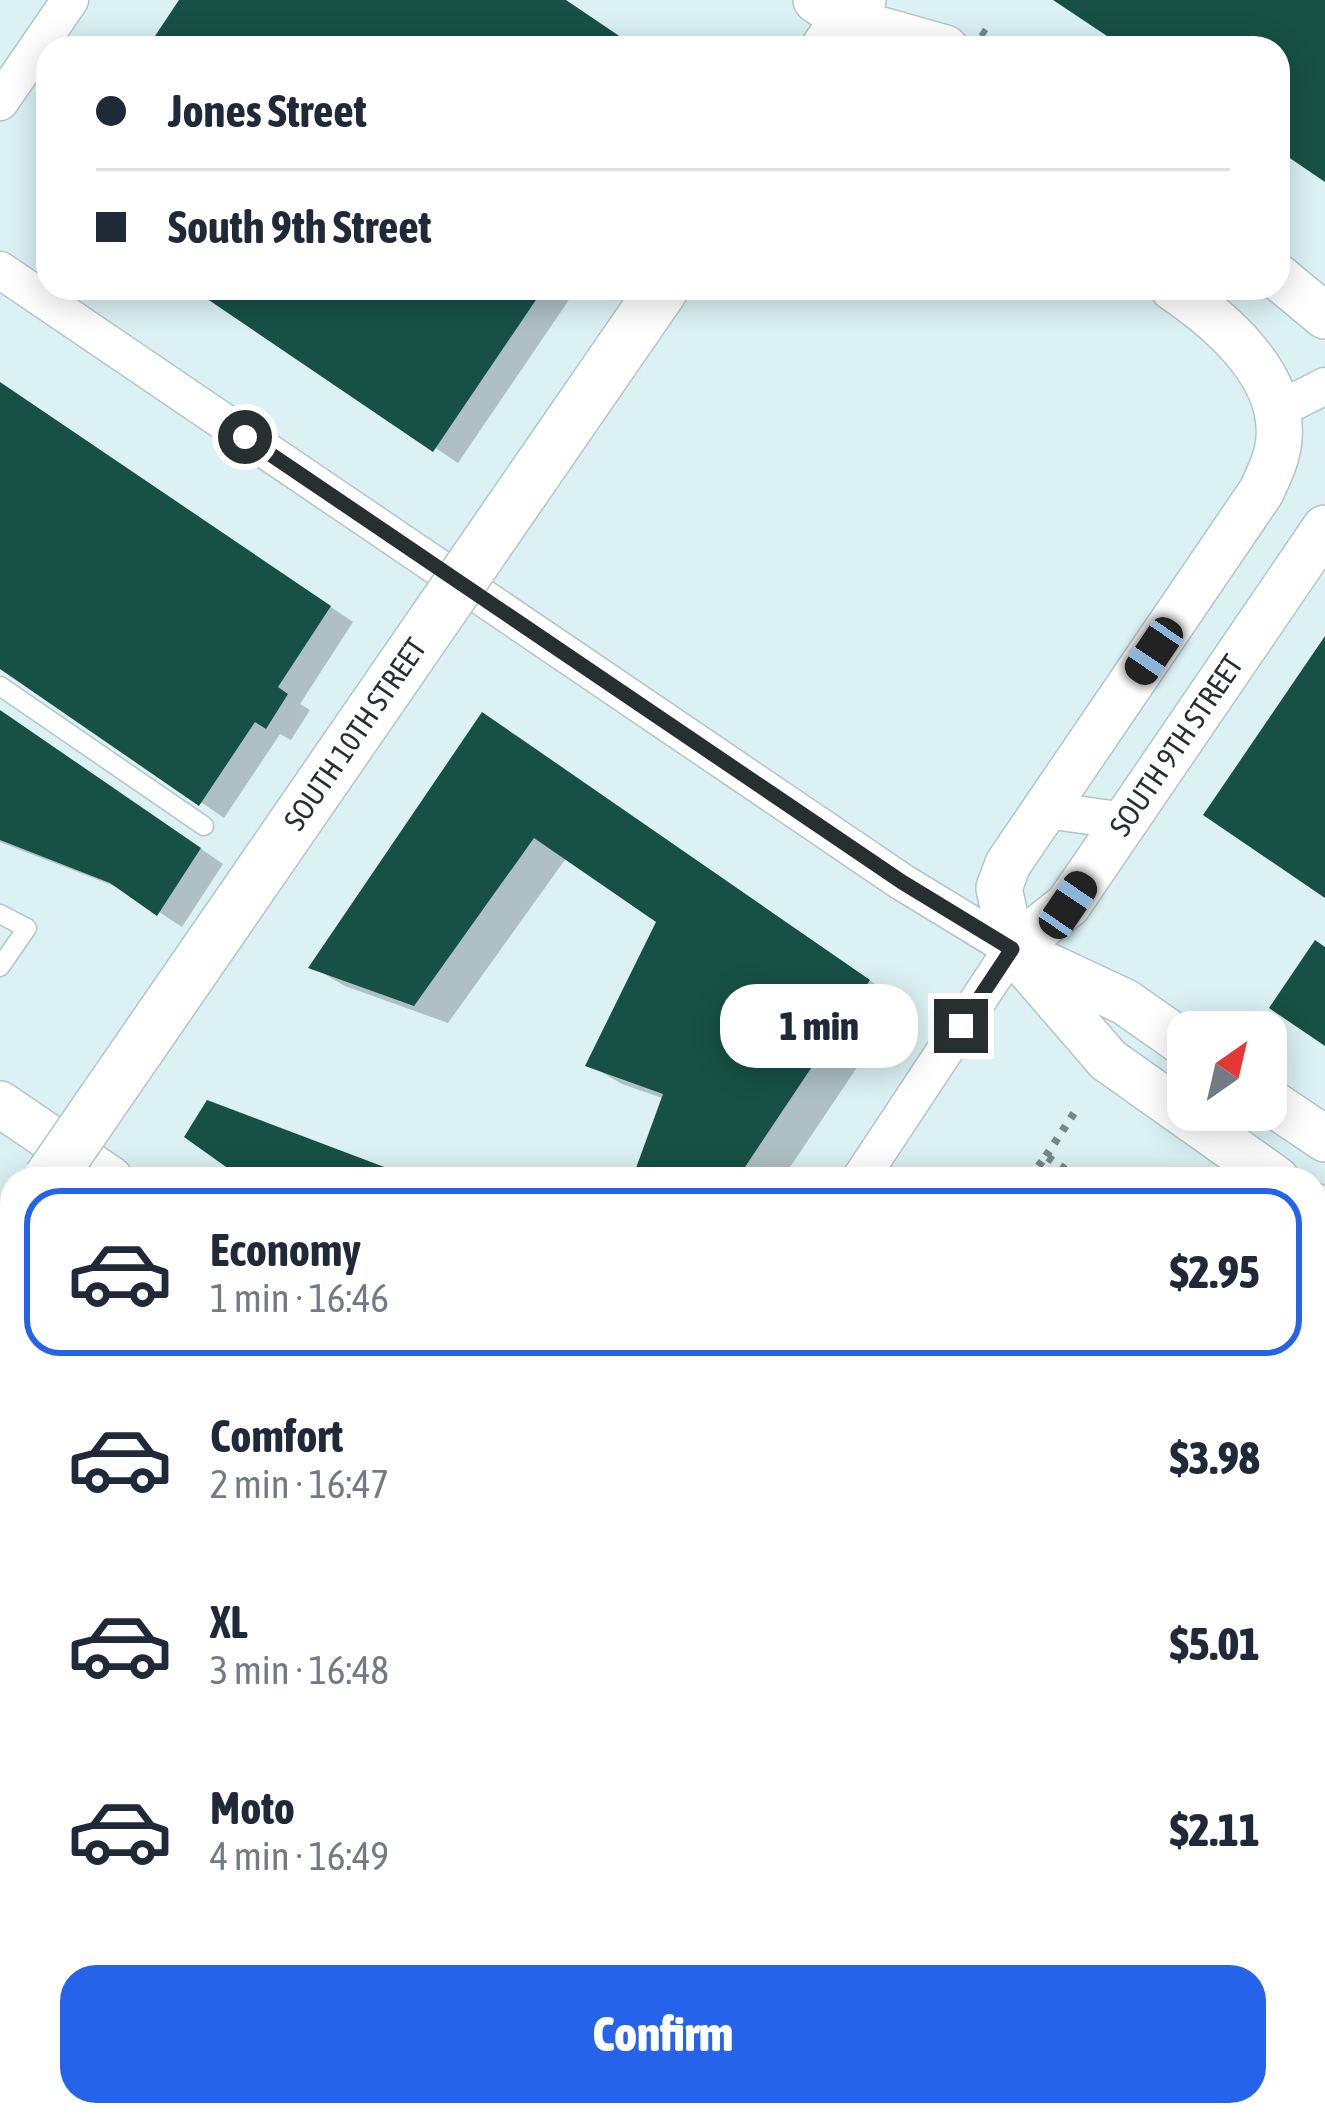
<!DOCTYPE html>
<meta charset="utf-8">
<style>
body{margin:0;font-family:"Asap Condensed",sans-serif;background:#f6f6f7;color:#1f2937;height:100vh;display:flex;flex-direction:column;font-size:45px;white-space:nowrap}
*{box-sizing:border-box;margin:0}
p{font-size:39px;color:#747a83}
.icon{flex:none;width:66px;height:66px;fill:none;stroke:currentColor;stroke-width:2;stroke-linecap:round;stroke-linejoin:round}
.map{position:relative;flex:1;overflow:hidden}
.side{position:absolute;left:0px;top:1167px;width:1326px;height:960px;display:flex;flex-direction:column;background:#fff;border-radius:36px 36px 0 0;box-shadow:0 6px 30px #0003}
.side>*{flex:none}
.guide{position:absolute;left:36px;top:36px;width:1254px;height:264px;border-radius:36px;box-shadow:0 6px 30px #0003;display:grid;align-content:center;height:264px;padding:0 60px;background:#fff}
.needle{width:78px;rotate:34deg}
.tools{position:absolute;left:1167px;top:1011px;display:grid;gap:24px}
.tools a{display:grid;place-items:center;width:120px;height:120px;border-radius:24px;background:#fff;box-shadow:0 6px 30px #0003;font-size:60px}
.end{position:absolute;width:54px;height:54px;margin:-27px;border:15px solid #272f30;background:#fff;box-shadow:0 0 0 6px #fff}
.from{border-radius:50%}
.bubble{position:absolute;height:84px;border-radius:36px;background:#fff;box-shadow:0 6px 30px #0003;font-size:39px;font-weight:800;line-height:84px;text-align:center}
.car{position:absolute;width:36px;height:72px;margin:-36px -18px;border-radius:15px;box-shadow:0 0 9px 3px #0007;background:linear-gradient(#222 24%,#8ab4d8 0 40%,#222 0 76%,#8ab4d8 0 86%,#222 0)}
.guide b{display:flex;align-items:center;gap:42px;height:114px;font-size:45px}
.guide b+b{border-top:3px solid #e0e1e3}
.guide i{width:30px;height:30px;background:#1f2937}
ul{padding:21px 0 0;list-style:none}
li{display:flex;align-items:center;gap:36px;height:168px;margin:0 24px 18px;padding:0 36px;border:6px solid transparent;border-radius:36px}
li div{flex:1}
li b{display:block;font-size:45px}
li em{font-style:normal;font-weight:800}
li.selected{border-color:#2563eb}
li>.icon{width:108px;height:108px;stroke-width:1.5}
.action{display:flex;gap:24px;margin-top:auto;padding:24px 60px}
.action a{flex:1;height:138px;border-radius:36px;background:#2563eb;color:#fff;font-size:48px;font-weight:800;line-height:138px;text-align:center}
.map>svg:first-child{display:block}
</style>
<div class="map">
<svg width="1325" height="2127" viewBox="0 0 1325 2127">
<rect width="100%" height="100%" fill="#dbf1f3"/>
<!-- green -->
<polygon fill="#b1f2b8" points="12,1343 12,1402 0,1394 0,1361"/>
<!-- shadow -->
<g fill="#0003">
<polygon points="196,288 577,288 458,463"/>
<polygon points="0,383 353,622 300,704 310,710 291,740 280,734 224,818 0,665"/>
<polygon points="0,711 223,864 182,927 127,891 0,842"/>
<polygon points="516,735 901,1002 782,1179 635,1179 665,1099 622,1084 589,1065 660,921 567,857 448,1023 345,986 312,967"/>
<polygon points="265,2115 684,2115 676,2127 283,2127"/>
</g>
<!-- building -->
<g fill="#175144">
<polygon points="179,0 566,0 637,48 147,48"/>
<polygon points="1053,0 1325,0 1325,182 1278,150 1278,48 1125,48"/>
<polygon points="191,288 544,288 433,452"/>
<polygon points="0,382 331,606 278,687 288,694 266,729 255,722 199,806 0,669"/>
<polygon points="1325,636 1325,898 1203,815"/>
<polygon points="0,710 201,848 157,916 110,883 0,840"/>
<polygon points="482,712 870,980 737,1179 632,1179 663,1094 585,1066 656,922 534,838 414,1006 308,968"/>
<polygon points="1315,940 1325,947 1325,1046 1269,1008"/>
<polygon points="207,1100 416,1179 243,1179 184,1137"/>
<polygon points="0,1671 12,1679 12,1942 0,1934"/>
<polygon points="1314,2112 1325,2120 1325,2127 1302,2127"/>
<polygon points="260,2115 668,2115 660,2127 277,2127"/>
</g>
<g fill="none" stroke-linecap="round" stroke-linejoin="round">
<!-- service casing -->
<g stroke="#b0c6c8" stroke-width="21">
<g id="service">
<polyline points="0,686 204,826"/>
<polyline points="0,914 27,928 0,967"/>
<polyline points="1314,1532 1325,1539"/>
<polyline points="756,2115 769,2127"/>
<polyline points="781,2127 788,2115"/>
</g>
</g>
<!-- minor casing -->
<g stroke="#b0c6c8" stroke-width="39">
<g id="minor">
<polyline points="0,102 70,0"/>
<polyline points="0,270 902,882 1012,949 860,1179"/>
<polyline points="1276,411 1325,386"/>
<polyline points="1046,810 1126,821"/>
</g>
</g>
<!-- tertiary casing -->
<g stroke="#b0c6c8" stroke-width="48">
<g id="tertiary">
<polyline points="816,0 846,20 945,48"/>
<polyline points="1278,277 1325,316"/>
<path d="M 1173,288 C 1220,320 1284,374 1279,438 C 1278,457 1269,475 1261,492 L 1008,864 L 999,888 L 1012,949 L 1108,1060 L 1276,1179"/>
<path id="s1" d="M 1012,949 L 1068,905 L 1325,528"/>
<polyline points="1031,958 1125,1002 1188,1046"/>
<polyline points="1266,1099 1325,1139"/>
<polyline points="0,1104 110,1179"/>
<polyline points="1314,1206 1325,1214"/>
<polyline points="1314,2005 1325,2013"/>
</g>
</g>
<!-- secondary casing -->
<g stroke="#b0c6c8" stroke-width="54">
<g id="secondary">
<polyline points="827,48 860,0"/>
<polyline points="612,362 663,288"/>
<polyline points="0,1250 12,1233"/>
</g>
</g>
<!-- path -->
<g stroke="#788788" stroke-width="8" stroke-dasharray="6 9" stroke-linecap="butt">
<polyline points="981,31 1005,48"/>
<polyline points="1046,1156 1078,1107"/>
<polyline points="1033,1179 1032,1175 1046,1156 1079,1179"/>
<polyline points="1180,1179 1181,1178"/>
<polyline points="1314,1381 1325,1365"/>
<polyline points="0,1647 12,1655"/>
</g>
<!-- service -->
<use href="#service" stroke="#fff" stroke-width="18"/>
<!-- minor -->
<use href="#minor" stroke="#fff" stroke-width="36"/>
<!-- tertiary -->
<use href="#tertiary" stroke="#fff" stroke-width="45"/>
<!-- secondary -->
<use href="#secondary" stroke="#fff" stroke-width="51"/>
<!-- secondary-bridge casing -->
<g stroke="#b0c6c8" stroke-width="54" stroke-linecap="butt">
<g id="secondary-bridge">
<path id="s2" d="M 49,1179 L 612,362"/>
</g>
</g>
<!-- secondary-bridge -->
<use href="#secondary-bridge" stroke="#fff" stroke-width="51"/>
</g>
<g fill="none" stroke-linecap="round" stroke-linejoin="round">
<!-- route -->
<polyline stroke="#272f30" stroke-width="15" points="245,437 902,882 1012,949 961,1026"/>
</g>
<g text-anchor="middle" stroke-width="12" stroke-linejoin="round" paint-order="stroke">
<!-- street labels -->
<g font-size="30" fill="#272f30" stroke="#effcfe">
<text dy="10" stroke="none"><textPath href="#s2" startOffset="540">SOUTH 10TH STREET</textPath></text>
<text dy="10" stroke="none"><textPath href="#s1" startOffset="264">SOUTH 9TH STREET</textPath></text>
</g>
</g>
</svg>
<div class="tools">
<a><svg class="needle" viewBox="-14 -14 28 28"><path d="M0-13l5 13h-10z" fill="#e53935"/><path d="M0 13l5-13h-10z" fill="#747a83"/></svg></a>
</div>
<i class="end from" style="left:245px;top:437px"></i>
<i class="end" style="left:961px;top:1026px"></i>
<div class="bubble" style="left:720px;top:984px;width:198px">1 min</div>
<i class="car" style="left:1154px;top:651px;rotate:214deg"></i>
<i class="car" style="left:1068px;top:905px;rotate:34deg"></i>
<div class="guide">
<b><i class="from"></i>Jones Street</b>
<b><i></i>South 9th Street</b>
</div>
<section class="side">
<ul>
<li class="selected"><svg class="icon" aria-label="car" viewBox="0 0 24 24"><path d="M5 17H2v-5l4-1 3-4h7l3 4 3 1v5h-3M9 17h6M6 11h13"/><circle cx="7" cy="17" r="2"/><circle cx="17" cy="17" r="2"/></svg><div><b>Economy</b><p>1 min · 16:46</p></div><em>$2.95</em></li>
<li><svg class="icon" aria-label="car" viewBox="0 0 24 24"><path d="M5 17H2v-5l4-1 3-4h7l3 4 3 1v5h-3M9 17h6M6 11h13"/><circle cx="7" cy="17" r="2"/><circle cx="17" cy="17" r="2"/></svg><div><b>Comfort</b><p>2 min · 16:47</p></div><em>$3.98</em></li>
<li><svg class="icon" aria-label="car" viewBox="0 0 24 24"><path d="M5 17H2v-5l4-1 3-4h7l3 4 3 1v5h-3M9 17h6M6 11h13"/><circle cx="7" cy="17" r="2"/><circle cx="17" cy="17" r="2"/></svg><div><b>XL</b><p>3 min · 16:48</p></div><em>$5.01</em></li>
<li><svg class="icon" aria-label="car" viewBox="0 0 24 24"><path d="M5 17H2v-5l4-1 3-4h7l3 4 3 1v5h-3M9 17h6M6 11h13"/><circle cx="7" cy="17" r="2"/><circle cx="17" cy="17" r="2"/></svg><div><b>Moto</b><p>4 min · 16:49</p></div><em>$2.11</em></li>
</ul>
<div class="action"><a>Confirm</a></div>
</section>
</div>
